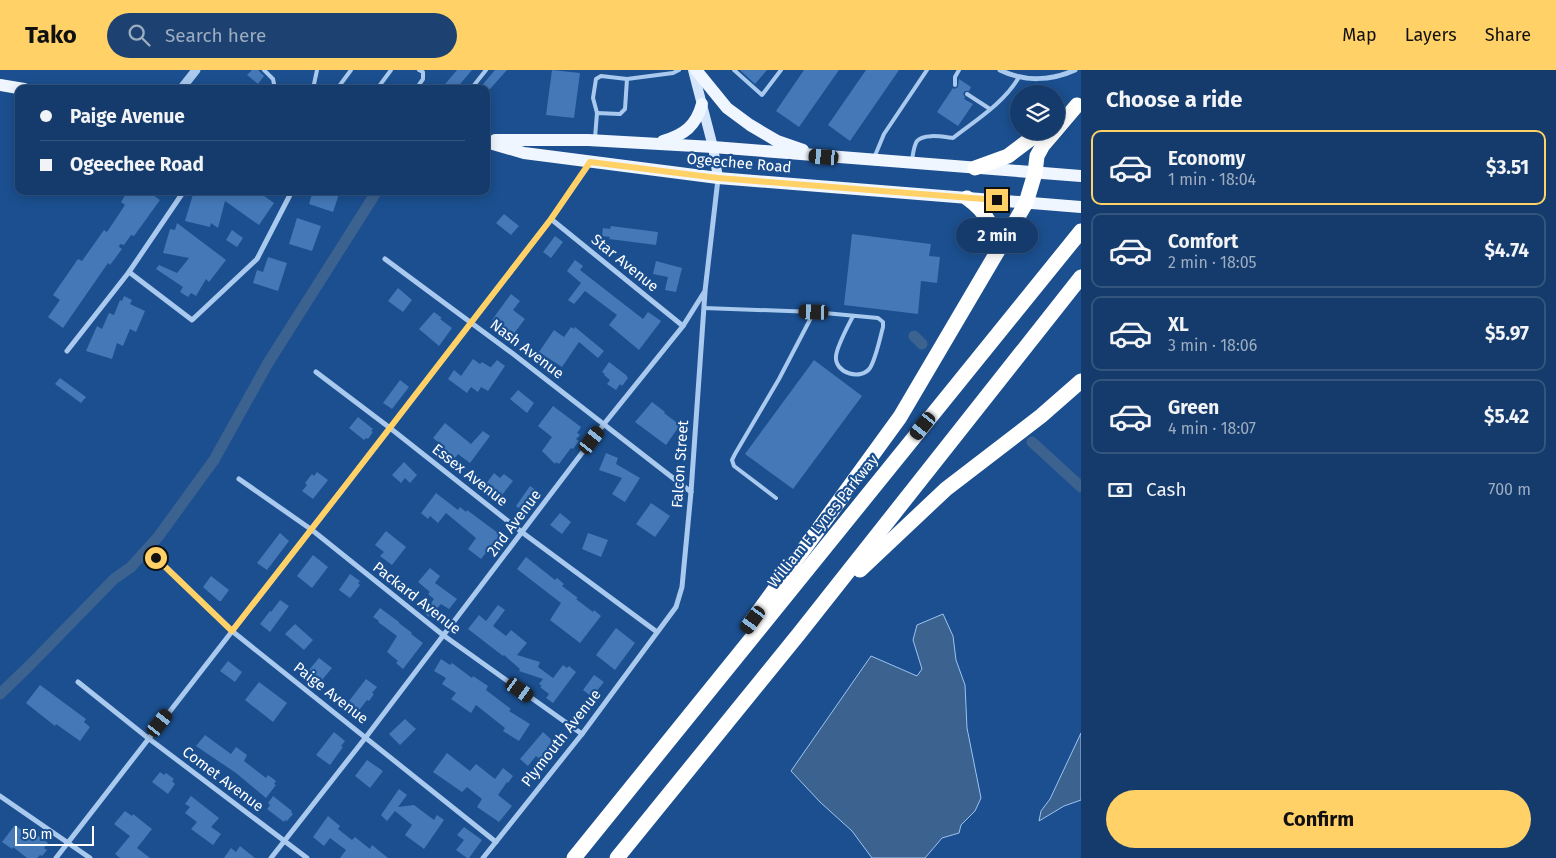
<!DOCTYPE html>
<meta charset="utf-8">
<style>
body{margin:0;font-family:"Fira Sans",sans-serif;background:#1d4271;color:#f1f3f6;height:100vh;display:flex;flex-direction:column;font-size:19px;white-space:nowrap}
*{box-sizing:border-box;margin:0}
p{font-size:16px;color:#9dadc1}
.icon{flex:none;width:28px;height:28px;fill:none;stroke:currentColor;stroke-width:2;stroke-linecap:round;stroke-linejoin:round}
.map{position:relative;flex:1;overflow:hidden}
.sheet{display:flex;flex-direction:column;background:#143b6b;width:475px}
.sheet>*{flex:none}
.guide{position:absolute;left:15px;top:15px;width:475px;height:110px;border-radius:10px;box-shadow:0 2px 12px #0003,0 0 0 1px #33557e;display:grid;align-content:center;height:110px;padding:0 25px;background:#143b6b}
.fabs{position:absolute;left:1010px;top:15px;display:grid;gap:10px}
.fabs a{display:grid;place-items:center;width:55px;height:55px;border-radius:50%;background:#143b6b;box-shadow:0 2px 12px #0003,0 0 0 1px #33557e;font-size:25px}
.scale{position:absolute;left:15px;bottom:12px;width:79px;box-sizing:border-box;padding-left:5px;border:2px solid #fff;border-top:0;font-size:14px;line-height:18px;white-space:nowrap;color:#fff;-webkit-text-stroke:4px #1b4f8f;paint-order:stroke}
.end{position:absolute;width:22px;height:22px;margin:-11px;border:6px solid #ffd166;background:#111;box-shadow:0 0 0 2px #111}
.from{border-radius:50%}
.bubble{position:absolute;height:35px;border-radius:18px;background:#143b6b;box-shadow:0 2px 12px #0003,0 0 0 1px #33557e;font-size:16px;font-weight:700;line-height:35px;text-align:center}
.car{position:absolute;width:15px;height:30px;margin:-15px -8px;border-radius:6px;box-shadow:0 0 4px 1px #0007;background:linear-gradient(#222 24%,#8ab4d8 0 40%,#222 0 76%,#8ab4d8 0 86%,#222 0)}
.guide b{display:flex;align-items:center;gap:18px;height:48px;font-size:19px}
.guide b+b{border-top:1px solid #33557e}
.guide i{width:12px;height:12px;background:#f1f3f6}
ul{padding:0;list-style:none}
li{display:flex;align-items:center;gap:15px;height:75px;margin:0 10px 8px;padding:0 15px;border:2px solid #33557e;border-radius:10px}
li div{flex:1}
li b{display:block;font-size:19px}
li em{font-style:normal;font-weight:700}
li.selected{border-color:#ffd166}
li>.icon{width:45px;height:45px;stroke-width:1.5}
h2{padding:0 25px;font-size:22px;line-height:60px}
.pay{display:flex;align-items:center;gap:12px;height:55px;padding:0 25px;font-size:19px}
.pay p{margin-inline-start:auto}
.action{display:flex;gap:10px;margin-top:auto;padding:10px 25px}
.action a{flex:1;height:58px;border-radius:30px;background:#ffd166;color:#111;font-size:20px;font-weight:700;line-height:58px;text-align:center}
header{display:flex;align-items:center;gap:30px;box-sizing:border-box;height:70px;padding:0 25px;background:#ffd166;color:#111}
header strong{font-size:24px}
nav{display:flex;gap:28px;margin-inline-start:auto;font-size:18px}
.search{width:350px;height:45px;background:#1d4271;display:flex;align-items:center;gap:12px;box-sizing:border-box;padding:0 18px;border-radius:28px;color:#9dadc1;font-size:19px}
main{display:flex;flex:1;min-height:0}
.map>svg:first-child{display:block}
</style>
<header>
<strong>Tako</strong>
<div class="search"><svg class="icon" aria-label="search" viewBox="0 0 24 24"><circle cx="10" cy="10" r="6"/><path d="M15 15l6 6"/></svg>Search here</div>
<nav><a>Map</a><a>Layers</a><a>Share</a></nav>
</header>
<main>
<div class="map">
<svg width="1081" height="788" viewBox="0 0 1081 788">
<rect width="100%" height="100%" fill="#1b4f8f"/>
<!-- water -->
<g fill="#3c6290" stroke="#9cc4f0">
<polygon points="943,544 953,566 956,590 965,615 967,658 981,728 975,741 961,755 959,763 942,768 925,788 872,788 852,761 820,732 791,701 871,586 917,606 922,599 913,570 917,555"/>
<polygon points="1081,663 1081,730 1064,736 1039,751 1041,741 1050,729"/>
</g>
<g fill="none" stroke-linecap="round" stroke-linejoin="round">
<!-- canal -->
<g stroke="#3c6290" stroke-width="11">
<polyline points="914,266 922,274"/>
<polyline points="1032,372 1081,417"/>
<polyline points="0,624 29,596 114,509 131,497 158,467 214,390 268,293 377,121"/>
</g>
</g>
<!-- building -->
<g fill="#4478b7">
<polygon points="252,0 258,0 264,6 258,14 247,5"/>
<polygon points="457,0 472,0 456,19 441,19"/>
<polygon points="495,0 507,0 490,19 479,19"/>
<polygon points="552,0 580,3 574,48 546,45"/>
<polygon points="740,0 767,0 755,14"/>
<polygon points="804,0 839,0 799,57 776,41"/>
<polygon points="866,0 899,0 850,71 828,55"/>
<polygon points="959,9 971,17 969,21 965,21 963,24 965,27 964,29 973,34 958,56 937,42 953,18 955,19 958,17"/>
<polygon points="128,121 147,121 160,130 134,166 131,165 124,175 120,174 119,177 122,179 110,195 108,193 63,258 48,247 60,230 53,225 78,189 82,191 104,160 107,162 125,135 121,132"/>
<polygon points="194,121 257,121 274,133 259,155 225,131 218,158 211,153 210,157 185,151"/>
<polygon points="313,121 340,121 333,142 309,134"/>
<polygon points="504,144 519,156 511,165 496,153"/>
<polygon points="297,148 321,156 312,181 289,174"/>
<polygon points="177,153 226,190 209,212 206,209 196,226 191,223 188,227 180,222 183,217 156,199 159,195 177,203 189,188 163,183 170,159 175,160"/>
<polygon points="611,156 658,162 656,175 609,169 610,167 602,166 603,158 610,159"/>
<polygon points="232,160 243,168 237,177 226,170"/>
<polygon points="852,164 931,174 929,186 940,187 937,213 921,211 918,244 844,235"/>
<polygon points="555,166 563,172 551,188 543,182"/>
<polygon points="268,187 287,193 278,221 253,213 257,200 263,202"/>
<polygon points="575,190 583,196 580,200 643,249 648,242 661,251 639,280 609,255 617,245 585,221 574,234 568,230 581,213 567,201"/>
<polygon points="656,191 682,198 676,222 665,220 668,207 653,204"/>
<polygon points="398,218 412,230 403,242 388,231"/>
<polygon points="511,224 520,231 513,240 525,249 512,266 492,250"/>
<polygon points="124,226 132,230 130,234 145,241 136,262 130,259 123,276 117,273 112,289 86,281 97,256 102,259 109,243 114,245 120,230 122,231"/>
<polygon points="434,242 442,248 440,249 452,258 439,276 419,259"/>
<polygon points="571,257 574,259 575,257 604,281 598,288 579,272 562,297 539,282 554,260 564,267"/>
<polygon points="473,289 480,294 482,292 490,297 491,297 497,290 505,296 488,321 481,317 478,322 471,317 467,323 448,309 454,300 461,306"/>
<polygon points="814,290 862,326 793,419 745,384"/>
<polygon points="609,292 626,305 628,308 622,316 620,314 616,320 607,314 610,310 604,305 605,304 602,302"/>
<polygon points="60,308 86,327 81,333 55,314"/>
<polygon points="400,310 409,317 392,339 383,333"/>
<polygon points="518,320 534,333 527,343 510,329"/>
<polygon points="652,332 665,342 664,343 680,355 666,375 635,352"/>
<polygon points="553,336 581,357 577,363 580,365 576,369 579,371 573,379 571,378 559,394 556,392 555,394 542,381 552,367 538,356"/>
<polygon points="358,347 373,359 371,361 373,362 368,369 366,368 364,370 349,358"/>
<polygon points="445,353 471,374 483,361 490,366 470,393 458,384 455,388 437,374 438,372 433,368"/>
<polygon points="606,383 618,388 616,394 640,408 625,432 612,424 622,408 599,400"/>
<polygon points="404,392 417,405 410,413 405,408 401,413 392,405"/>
<polygon points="317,402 328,410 313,429 302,421 307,415 305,413 312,404 314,406"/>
<polygon points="494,403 500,408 504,404 513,411 498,430 483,418"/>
<polygon points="530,416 540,423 525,443 516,436"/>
<polygon points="436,423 458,440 460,437 466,442 467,440 502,466 494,476 492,475 481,489 468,479 476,468 446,443 438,453 430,446 428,449 421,443"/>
<polygon points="651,433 670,446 655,467 636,454"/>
<polygon points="560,443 571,452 562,464 550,455"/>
<polygon points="386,461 406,477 392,495 380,486 384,482 375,475"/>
<polygon points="280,463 289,471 267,500 257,493"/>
<polygon points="588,463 608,470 601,487 582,479"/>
<polygon points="313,485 328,497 312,518 297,506"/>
<polygon points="526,487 555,510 557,508 564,514 562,516 578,528 576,529 593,542 594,540 601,546 580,573 550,550 561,533 517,499"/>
<polygon points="430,498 440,506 435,513 457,529 449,539 441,534 429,547 424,543 434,529 428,524 430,522 418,512"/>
<polygon points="350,504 360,511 358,513 360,515 350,528 339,520"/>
<polygon points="211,506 229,520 221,531 219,531 203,517"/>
<polygon points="280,530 289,536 270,562 260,554 270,541 271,542"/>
<polygon points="498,535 505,540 493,556 506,566 511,560 527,573 517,585 540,592 538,597 553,608 563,595 567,598 569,596 576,602 553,633 546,628 549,624 540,617 542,616 539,614 543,609 519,601 520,599 504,585 503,586 468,559 479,545 486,551"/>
<polygon points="380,538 399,552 399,553 412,563 411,564 423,573 403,599 396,593 398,591 387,582 397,566 378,552 379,551 373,547"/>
<polygon points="295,554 313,570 304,580 285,564"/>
<polygon points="616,558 635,573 615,600 596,585"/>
<polygon points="319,588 332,598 322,610 309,600"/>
<polygon points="441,589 450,595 452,593 472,608 473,606 488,616 486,620 511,639 509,641 530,654 519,671 503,661 505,658 476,635 471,643 451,629 456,623 442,614 446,608 434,601"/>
<polygon points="228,591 242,602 235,612 220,601"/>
<polygon points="594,605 604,612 592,627 583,620"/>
<polygon points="366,609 377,617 372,623 374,624 369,631 367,630 356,644 346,635"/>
<polygon points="259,612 287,633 273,652 245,630"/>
<polygon points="40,615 86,649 84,652 90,657 80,671 56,654 55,656 26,633"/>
<polygon points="405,649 416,659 400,675 389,664"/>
<polygon points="334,662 345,671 341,676 343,677 330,695 316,685"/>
<polygon points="543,662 556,674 542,691 536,686 528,696 520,689"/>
<polygon points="205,665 231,684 236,677 247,685 244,691 266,708 268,705 276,711 274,714 276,715 266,728 236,703 196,676"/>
<polygon points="447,683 470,701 476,694 495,709 503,698 513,706 508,713 507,712 498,725 512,736 499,752 477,737 482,729 467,717 462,722 433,702"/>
<polygon points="367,690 383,701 370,718 355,706"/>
<polygon points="160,702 164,705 166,703 174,709 172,711 175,714 168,724 152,712"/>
<polygon points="399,719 407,725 398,737 414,735 434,750 437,745 444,750 424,779 405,765 412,755 395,741 387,751 381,745"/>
<polygon points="191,726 219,748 211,757 221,764 213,775 191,759 197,752 185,743 190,737 185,734"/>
<polygon points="273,726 292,741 291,742 293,744 287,751 285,750 284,752 267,739 270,735 268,733"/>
<polygon points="125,741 132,746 133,744 152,759 137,778 150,788 120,788 115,784 130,766 114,754"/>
<polygon points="328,746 340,756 338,759 352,770 355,767 370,779 372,775 388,788 340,788 346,780 330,768 324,776 313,767"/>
<polygon points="15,755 33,769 37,765 48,773 44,778 47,780 42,786 40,785 37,788 27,788 13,777 12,779 2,772"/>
<polygon points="464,757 482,770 469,788 467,788 456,780 464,770 457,765"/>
<polygon points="240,776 255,788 224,788 231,778 236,782"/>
</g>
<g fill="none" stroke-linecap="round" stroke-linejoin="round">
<!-- service -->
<g stroke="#a9c9ee" stroke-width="4">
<polyline points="264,0 273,9 275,19"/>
<polyline points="734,0 762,25 781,0"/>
<polyline points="955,15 955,7 959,0"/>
<polyline points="313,19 317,0"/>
<polyline points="337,19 351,0"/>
<polyline points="377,19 391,0"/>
<polyline points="416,19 423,9 423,2 419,0"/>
<polyline points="471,19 486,0"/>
<polyline points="967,24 990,39"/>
<polyline points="597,43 593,28 596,9 601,6 627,9"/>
<polyline points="595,68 597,43 620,44 625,39 627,9 673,3 679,0"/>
<polyline points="874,88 884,64 927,0"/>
<path d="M 912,90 C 913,84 914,75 917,71 C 924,63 944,67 953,68 C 976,50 1004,33 1019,7"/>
<polyline points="704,238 814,242 779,309 735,384 732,390 734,396 776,428"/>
<path d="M 814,242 L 878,248 L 883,252 L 883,257 C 880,268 876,288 870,298 C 861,311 834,303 836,286 C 837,276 848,256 853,246"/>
</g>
<!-- minor -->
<g stroke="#a9c9ee" stroke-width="5">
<path d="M 1000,0 C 1024,12 1051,11 1075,0"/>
<polyline points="551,149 683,256"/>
<polyline points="385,189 512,283 691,422"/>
<polyline points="129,202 192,250 257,189 292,121"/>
<polyline points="67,281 129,202 184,121"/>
<polyline points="316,302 390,358 523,463 657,562"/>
<polyline points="239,409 312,460 443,565 582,664"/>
<polyline points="156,488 232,561 496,772"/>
<polyline points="78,612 148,668 307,788"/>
<polyline points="0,726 90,788"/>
<polyline points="56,788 390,358 551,149 590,93"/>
<polyline points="271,788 366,667 604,354 683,256 705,221 718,109"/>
<polyline points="483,788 582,664 676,537 682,517 691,422 705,222"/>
</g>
<!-- tertiary -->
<polyline stroke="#a9c9ee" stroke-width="9" points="181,19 196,0"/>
<!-- secondary -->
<polyline stroke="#d6e6fa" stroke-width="10" points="693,0 713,77 718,108"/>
<!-- primary -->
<g stroke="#f0f6ff" stroke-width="12">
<polyline points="696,0 727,38 750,55 777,71 803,80"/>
<polyline points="0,15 24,19"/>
<polyline points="495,70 588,70 713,77 1081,106"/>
<path d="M 663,71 C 684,65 696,56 702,34"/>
<polyline points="486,72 524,83 718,108 1081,137"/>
</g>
<!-- motorway -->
<g stroke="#fff" stroke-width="15">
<polyline points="1056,60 1077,35"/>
<polyline points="975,98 1008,86 1041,61"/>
<path d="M 967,128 C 989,144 993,156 996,183"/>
<polyline points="860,500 946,419 1041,346 1081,311"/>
<polyline points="751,552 900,347 1026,133 1035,103 1037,86 1043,75 1055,61"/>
<polyline points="574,788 1081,161"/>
<polyline points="617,788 798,565 1081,207"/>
</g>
</g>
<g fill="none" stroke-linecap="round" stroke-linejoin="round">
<!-- route -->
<polyline stroke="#ffd166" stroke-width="6" points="156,488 232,561 345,416 551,149 590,92 718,108 997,130"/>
</g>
<g text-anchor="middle" stroke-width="4.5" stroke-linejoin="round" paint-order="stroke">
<!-- street labels -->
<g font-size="15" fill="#fff" stroke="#1b4f8f">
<text transform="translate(739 93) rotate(5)" y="5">Ogeechee Road</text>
<text transform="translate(625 193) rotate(39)" y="5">Star Avenue</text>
<text transform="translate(527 279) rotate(37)" y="5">Nash Avenue</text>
<text transform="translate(680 394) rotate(-86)" y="5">Falcon Street</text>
<text transform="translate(470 405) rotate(38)" y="5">Essex Avenue</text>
<text transform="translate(823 451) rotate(-51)" y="5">William F. Lynes Parkway</text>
<text transform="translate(514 453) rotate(-53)" y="5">2nd Avenue</text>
<text transform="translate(417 528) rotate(38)" y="5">Packard Avenue</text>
<text transform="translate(331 623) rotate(38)" y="5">Paige Avenue</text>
<text transform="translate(561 668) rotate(-52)" y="5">Plymouth Avenue</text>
<text transform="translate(223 709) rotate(37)" y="5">Comet Avenue</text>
</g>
</g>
</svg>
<div class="fabs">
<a><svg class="icon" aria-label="layers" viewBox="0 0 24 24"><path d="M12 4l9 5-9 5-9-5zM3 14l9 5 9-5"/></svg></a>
</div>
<div class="scale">50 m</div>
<i class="end from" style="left:156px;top:488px"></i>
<i class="end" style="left:997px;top:130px"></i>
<div class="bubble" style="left:956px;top:148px;width:82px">2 min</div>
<i class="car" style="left:824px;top:87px;rotate:275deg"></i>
<i class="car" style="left:814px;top:242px;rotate:272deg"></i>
<i class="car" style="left:923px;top:356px;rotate:219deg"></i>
<i class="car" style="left:592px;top:370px;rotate:37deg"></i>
<i class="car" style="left:753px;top:550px;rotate:216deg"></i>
<i class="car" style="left:520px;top:620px;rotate:125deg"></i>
<i class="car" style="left:160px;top:653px;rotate:38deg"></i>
<div class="guide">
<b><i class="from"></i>Paige Avenue</b>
<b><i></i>Ogeechee Road</b>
</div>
</div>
<section class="sheet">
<h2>Choose a ride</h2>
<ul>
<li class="selected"><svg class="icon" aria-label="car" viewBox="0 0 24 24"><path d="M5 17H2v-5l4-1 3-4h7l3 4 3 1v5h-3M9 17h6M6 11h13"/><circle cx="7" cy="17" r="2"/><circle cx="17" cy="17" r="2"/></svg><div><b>Economy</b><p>1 min · 18:04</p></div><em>$3.51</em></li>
<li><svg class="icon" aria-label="car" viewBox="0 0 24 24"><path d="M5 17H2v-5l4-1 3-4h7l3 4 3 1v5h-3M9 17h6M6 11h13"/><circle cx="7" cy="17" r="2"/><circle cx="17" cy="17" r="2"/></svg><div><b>Comfort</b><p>2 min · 18:05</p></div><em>$4.74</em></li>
<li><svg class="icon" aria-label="car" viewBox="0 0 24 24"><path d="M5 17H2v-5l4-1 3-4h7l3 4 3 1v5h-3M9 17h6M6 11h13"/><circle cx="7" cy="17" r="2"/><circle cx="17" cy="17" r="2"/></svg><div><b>XL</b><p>3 min · 18:06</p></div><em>$5.97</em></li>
<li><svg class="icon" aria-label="car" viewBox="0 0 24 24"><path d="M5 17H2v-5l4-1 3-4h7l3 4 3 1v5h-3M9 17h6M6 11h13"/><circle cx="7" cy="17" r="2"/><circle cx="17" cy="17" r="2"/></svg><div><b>Green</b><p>4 min · 18:07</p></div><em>$5.42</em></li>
</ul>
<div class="pay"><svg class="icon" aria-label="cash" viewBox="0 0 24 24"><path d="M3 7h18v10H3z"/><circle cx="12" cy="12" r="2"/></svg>Cash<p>700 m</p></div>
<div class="action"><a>Confirm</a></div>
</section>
</main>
